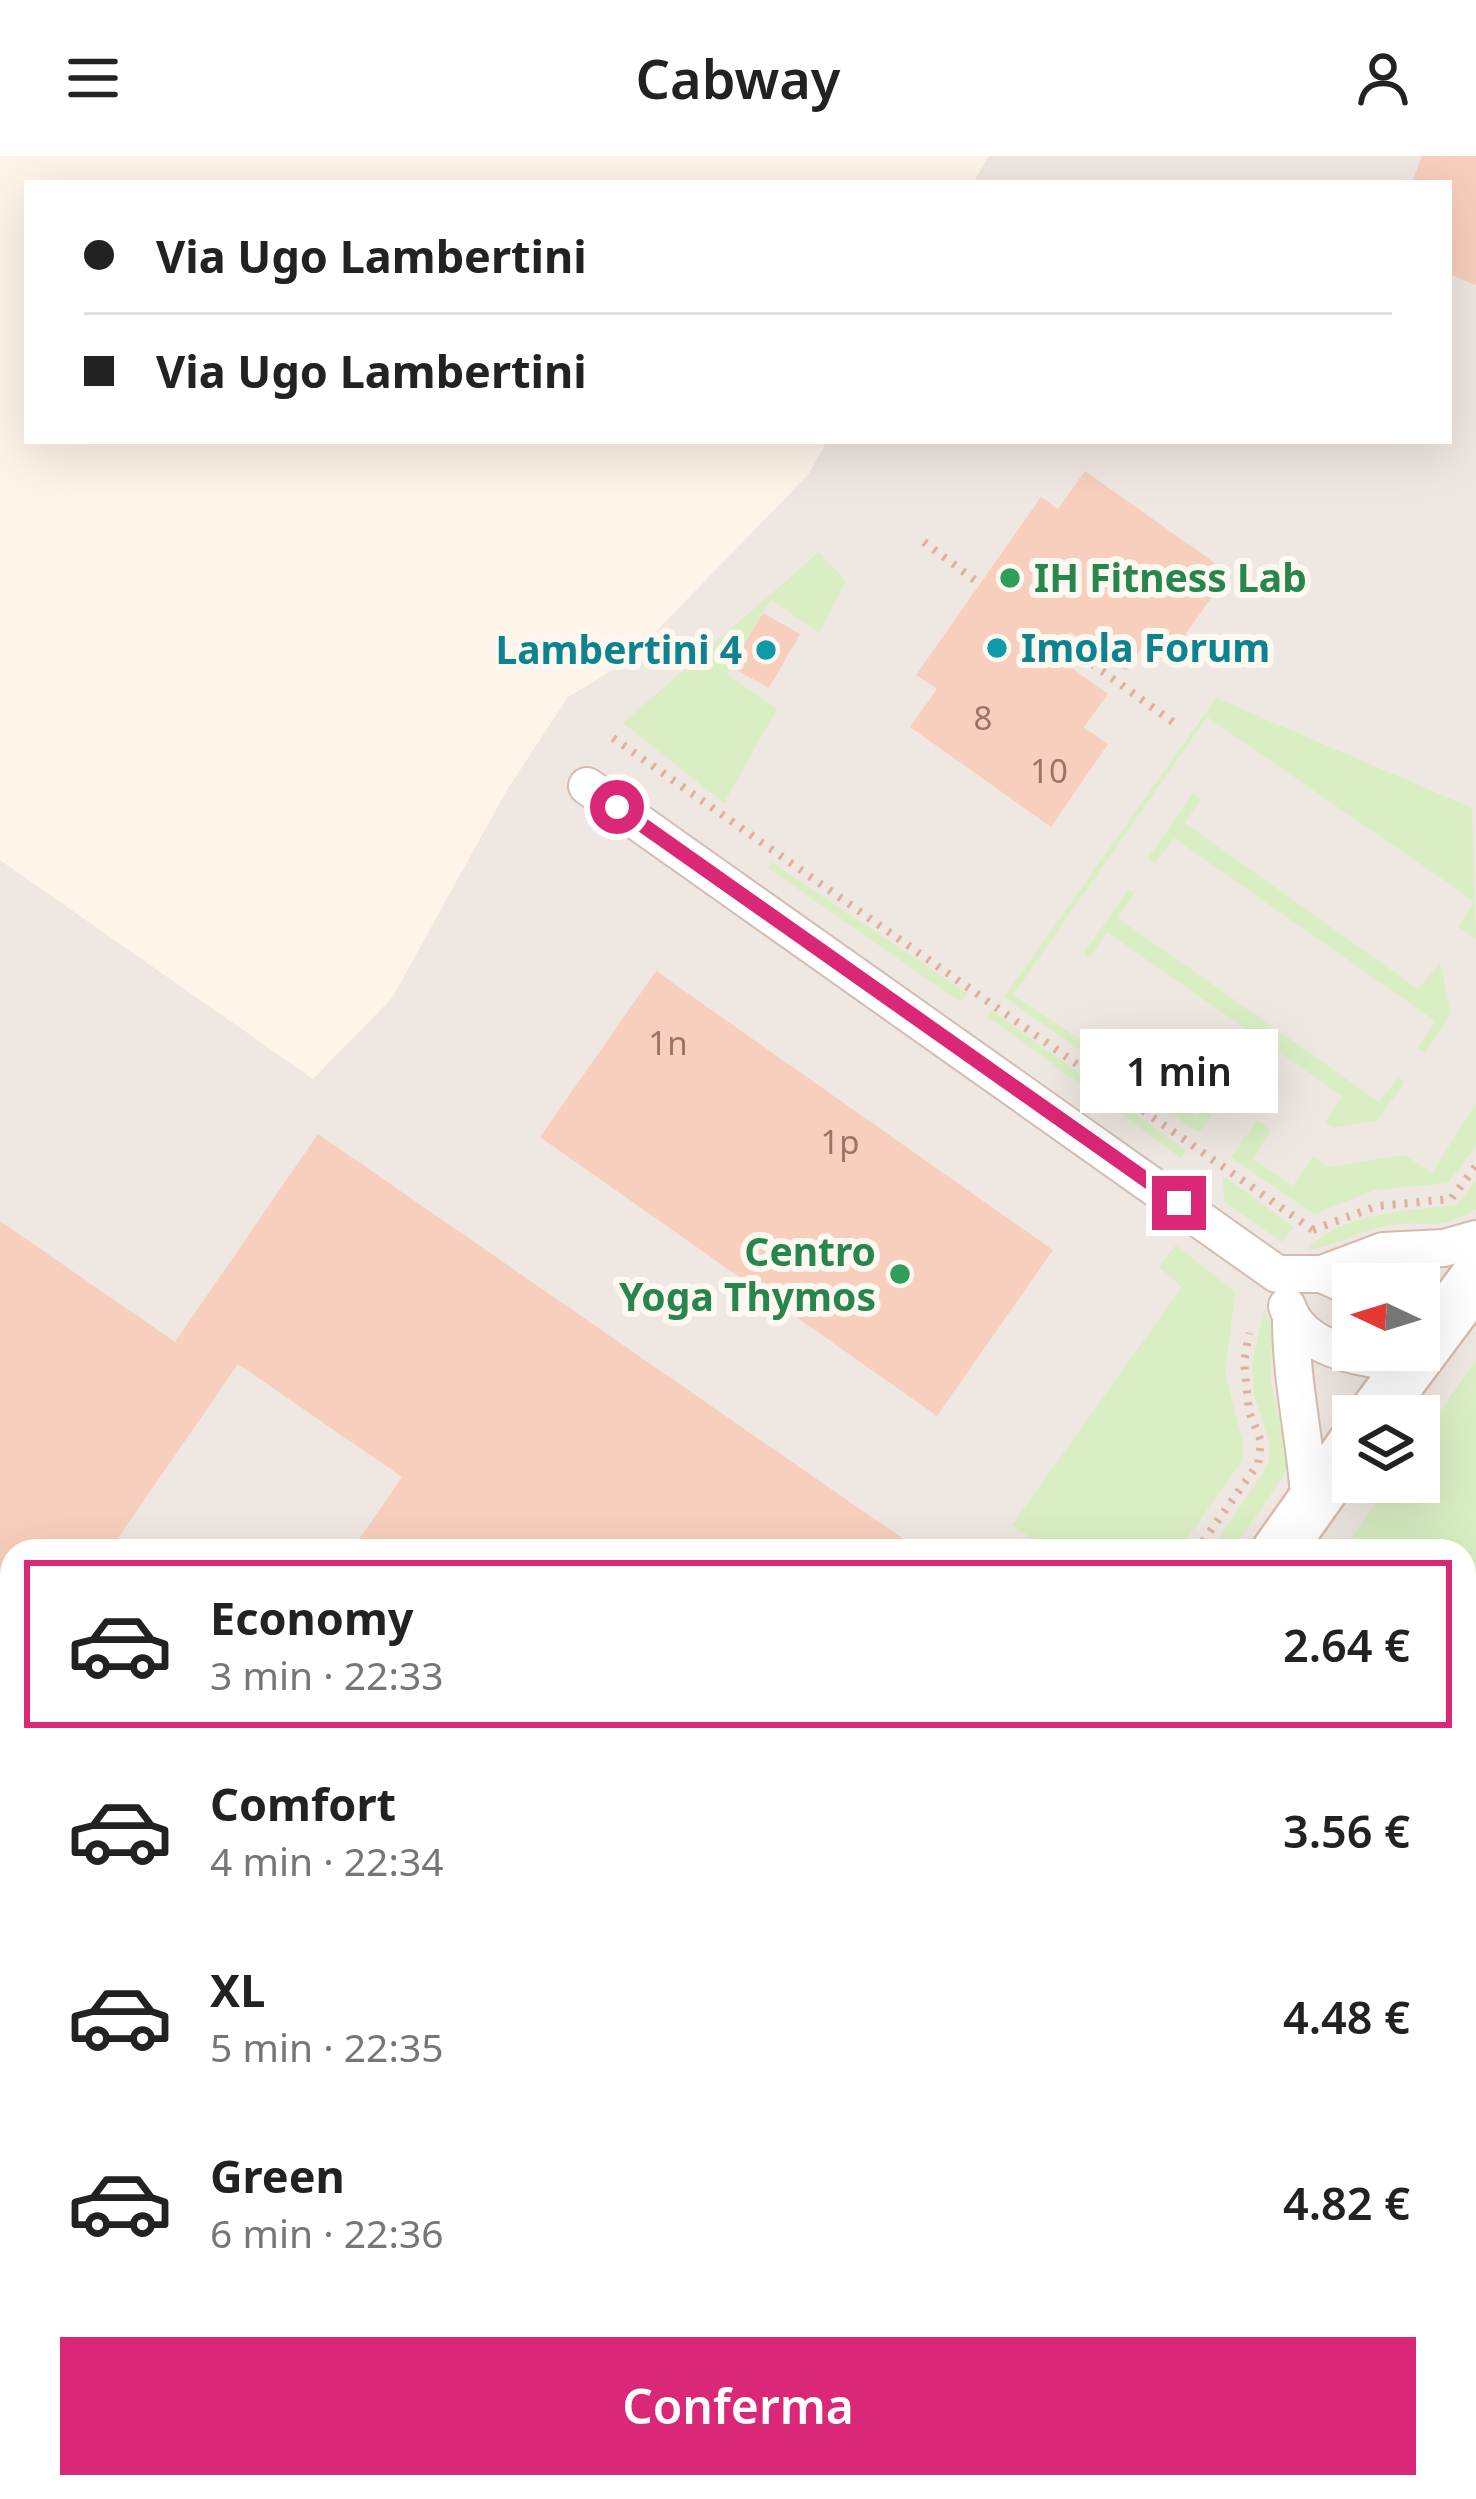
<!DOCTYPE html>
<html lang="it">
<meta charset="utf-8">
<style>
body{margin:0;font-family:"Noto Sans",sans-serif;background:#f6f6f6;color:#222;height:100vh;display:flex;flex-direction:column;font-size:45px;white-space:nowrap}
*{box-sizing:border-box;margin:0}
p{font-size:39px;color:#767676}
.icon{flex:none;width:66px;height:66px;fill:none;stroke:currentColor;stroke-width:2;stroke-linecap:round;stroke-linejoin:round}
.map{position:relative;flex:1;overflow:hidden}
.side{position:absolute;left:0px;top:1383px;width:1476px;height:960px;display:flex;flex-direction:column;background:#fff;border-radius:36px 36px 0 0;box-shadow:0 12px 48px #0002}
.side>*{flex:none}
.banner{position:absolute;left:24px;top:24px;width:1428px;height:264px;border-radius:0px;box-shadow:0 12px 48px #0002;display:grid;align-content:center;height:264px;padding:0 60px;background:#fff}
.needle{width:78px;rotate:274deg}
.fabs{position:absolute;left:1332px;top:1107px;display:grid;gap:24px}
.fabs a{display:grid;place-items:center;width:108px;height:108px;border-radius:0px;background:#fff;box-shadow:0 12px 48px #0002;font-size:60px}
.end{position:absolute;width:54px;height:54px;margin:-27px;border:15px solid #db2777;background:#fff;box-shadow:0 0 0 6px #fff}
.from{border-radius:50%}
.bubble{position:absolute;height:84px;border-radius:0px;background:#fff;box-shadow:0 12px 48px #0002;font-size:39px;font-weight:600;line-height:84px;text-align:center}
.banner b{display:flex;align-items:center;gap:42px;height:114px;font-size:45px}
.banner b+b{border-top:3px solid #e0e0e0}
.banner i{width:30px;height:30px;background:#222}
ul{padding:21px 0 0;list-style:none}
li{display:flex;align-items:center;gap:36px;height:168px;margin:0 24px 18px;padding:0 36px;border:6px solid transparent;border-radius:0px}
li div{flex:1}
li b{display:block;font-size:45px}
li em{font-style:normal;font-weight:600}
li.on{border-color:#db2777}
li>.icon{width:108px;height:108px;stroke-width:1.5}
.button{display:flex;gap:24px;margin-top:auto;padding:24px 60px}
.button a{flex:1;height:138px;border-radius:0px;background:#db2777;color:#fff;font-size:48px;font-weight:600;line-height:138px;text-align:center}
header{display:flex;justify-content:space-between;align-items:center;height:156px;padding:0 60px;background:#fff;font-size:54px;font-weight:600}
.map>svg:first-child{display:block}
</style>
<header><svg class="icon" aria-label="menu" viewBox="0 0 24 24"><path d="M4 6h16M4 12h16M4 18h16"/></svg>Cabway<svg class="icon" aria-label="person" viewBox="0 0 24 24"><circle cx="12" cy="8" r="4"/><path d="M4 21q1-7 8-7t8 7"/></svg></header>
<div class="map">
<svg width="1476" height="2343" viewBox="0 0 1476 2343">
<rect width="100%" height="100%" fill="#fff4e8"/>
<!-- industrial -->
<path fill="#efe7e1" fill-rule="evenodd" d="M 989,0 L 1476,0 L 1476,2343 L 0,2343 L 0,704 L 313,923 L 392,842 L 507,634 L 568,541 L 626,506 L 808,319 L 827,285 L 1449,285 L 1449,27 L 973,27 ZM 1353,1128 L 1419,1128 L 1419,1194 L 1353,1194 ZM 1353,1260 L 1419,1260 L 1419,1326 L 1353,1326 ZM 12,1395 L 1464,1395 L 1464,2331 L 12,2331 Z"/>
<!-- green -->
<g fill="#d9efc3">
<polygon points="819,396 846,425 819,477 771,443 727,518 777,553 724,647 623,567"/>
<polygon points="1216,542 1472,652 1476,783 1458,771 1474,745 1207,561 1013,839 1197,961 1216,934 1225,940 1199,977 1004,841"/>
<polygon points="1193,637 1201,643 1185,667 1418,833 1440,807 1451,858 1425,897 1418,892 1435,865 1174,682 1155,707 1148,702"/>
<polygon points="772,706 968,838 960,846 768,712"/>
<polygon points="1129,733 1134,737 1118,762 1379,946 1398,922 1405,926 1377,965 1333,971 1325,966 1342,940 1107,776 1089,802 1084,797"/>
<polygon points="992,854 1186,995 1181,1002 988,861"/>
<polygon points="1476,947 1476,990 1448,1027 1375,1034 1314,1058 1231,1001 1257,964 1271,974 1253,1003 1293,1030 1313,1001 1329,1011 1405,999 1432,1017"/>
<polygon points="1223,1020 1294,1071 1282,1086 1224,1046"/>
<path d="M 1476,1024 L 1476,1053 C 1432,1079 1422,1061 1381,1071 C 1355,1077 1334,1091 1306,1094 C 1342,1056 1408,1055 1457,1049 Z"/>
<polygon points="1176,1089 1235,1136 1225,1218 1243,1285 1242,1305 1178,1395 1051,1395 1012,1369 1182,1131 1159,1111"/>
<polygon points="1264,1152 1273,1172 1270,1223 1290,1310 1232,1395 1210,1395 1268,1309 1270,1289 1254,1238 1252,1208"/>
<polygon points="1476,1204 1476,1497 1464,1496 1464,1395 1342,1395 1391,1326 1419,1326 1419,1286"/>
</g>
<!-- building -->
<g fill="#f8cfbc">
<polygon points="1422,0 1476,0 1476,129 1449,118 1449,27 1412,27"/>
<polygon points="1085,315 1229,417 1172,497 1149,481 1126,515 1070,476 1054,499 1108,538 1084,571 1108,588 1051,671 910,571 937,533 916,519 1041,341 1058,353"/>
<polygon points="763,457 800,478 769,532 731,511"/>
<polygon points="656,815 1053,1094 937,1260 540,981"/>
<polygon points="318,978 902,1382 893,1395 351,1395 402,1321 238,1208 109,1395 12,1395 12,1535 0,1553 0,1065 175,1186"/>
<polygon points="0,2002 12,2010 12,2284 0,2276"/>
<polygon points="1464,2023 1476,2031 1476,2187 1464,2179"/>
<polygon points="83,2331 156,2331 148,2343 101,2343"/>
<polygon points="326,2331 447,2331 467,2343 326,2343 321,2340"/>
<polygon points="787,2331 1170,2331 1189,2343 779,2343"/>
<polygon points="1343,2331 1428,2331 1420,2343 1362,2343"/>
</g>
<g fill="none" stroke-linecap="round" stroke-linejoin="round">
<!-- lane casing -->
<g stroke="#d5bcae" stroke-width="22">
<polyline id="lane" points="1249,2331 1268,2343"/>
</g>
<!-- street casing -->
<g stroke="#d5bcae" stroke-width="40">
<g id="street">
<polyline points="587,630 1277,1118 1322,1118 1353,1132"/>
<polyline points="1322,1118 1383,1095 1444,1092 1476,1083"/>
<path d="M 1287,1150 C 1302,1197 1367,1202 1408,1208"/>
<path d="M 1291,1162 C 1291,1228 1306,1285 1310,1351"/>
</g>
</g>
<!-- secondary casing -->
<g stroke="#d9bcaa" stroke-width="56">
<g id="secondary">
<polyline points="1373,1260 1476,1122"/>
<polyline points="1278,1395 1353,1289"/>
<polyline points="600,2343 608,2331"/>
</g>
</g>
<!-- path -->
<g stroke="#deb19e" stroke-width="8" stroke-dasharray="3 9" stroke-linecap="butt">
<polyline points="924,386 980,428"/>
<polyline points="1063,487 1180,571"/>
<polyline points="613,582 1313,1074"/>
<polyline points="1313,1074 1377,1050 1451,1043 1476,1010"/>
<polyline points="1196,1395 1258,1308 1261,1285 1249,1256 1244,1206 1249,1177"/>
<polyline points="527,2343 536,2331"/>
</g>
<!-- lane -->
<use href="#lane" stroke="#fff" stroke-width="18"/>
<!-- street -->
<use href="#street" stroke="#fff" stroke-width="36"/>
<!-- secondary -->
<use href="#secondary" stroke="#fff" stroke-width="51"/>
</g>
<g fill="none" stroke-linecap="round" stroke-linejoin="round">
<!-- route -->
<polyline stroke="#db2777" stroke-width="15" points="617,651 1179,1047"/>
</g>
<!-- markers -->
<g fill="#2e9e5b" stroke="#fff8f0" stroke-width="4.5">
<circle cx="1010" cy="422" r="12"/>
<circle cx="900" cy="1118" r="12"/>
</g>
<g fill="#0f9aa8" stroke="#fff8f0" stroke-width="4.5">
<circle cx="997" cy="492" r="12"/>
<circle cx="766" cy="494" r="12"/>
</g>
<g text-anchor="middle" stroke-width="12" stroke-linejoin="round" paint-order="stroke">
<!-- number labels -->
<g font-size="33" fill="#9c7465">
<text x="983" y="574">8</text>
<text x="1049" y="627">10</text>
<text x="668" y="899">1n</text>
<text x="840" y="998">1p</text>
</g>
<!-- leisure labels -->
<g font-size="39" font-weight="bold" fill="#27864d" stroke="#fff8f0" text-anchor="start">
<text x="1034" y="436">IH Fitness Lab</text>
<text x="876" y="1110" text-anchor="end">Centro<tspan x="876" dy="45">Yoga Thymos</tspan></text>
</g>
<!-- culture labels -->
<g font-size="39" font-weight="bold" fill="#0d838f" stroke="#fff8f0" text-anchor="start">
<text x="1021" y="506">Imola Forum</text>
<text x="742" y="508" text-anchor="end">Lambertini 4</text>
</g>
</g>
</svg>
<div class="fabs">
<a><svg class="needle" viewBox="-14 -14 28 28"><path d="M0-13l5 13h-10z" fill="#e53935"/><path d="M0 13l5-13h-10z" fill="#767676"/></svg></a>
<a><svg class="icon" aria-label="layers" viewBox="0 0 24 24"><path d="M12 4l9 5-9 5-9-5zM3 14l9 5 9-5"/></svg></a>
</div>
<i class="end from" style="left:617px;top:651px"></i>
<i class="end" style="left:1179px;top:1047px"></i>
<div class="bubble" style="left:1080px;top:873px;width:198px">1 min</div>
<div class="banner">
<b><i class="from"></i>Via Ugo Lambertini</b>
<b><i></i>Via Ugo Lambertini</b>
</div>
<section class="side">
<ul>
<li class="on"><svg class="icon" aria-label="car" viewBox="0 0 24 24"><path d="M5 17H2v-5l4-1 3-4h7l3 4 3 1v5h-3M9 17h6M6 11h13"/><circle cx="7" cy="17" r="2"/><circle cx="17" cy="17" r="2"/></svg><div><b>Economy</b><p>3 min · 22:33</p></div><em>2.64 €</em></li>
<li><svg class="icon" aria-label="car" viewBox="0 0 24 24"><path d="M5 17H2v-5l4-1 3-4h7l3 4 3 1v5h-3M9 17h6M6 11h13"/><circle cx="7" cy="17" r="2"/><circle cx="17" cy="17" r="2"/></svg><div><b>Comfort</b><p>4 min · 22:34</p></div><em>3.56 €</em></li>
<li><svg class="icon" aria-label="car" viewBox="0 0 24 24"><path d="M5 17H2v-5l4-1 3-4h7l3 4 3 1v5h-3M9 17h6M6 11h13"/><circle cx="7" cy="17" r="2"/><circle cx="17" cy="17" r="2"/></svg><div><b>XL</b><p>5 min · 22:35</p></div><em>4.48 €</em></li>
<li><svg class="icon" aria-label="car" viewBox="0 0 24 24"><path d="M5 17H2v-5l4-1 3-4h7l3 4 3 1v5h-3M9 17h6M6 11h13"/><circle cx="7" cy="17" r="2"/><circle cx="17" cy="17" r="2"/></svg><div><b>Green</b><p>6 min · 22:36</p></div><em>4.82 €</em></li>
</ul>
<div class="button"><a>Conferma</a></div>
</section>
</div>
